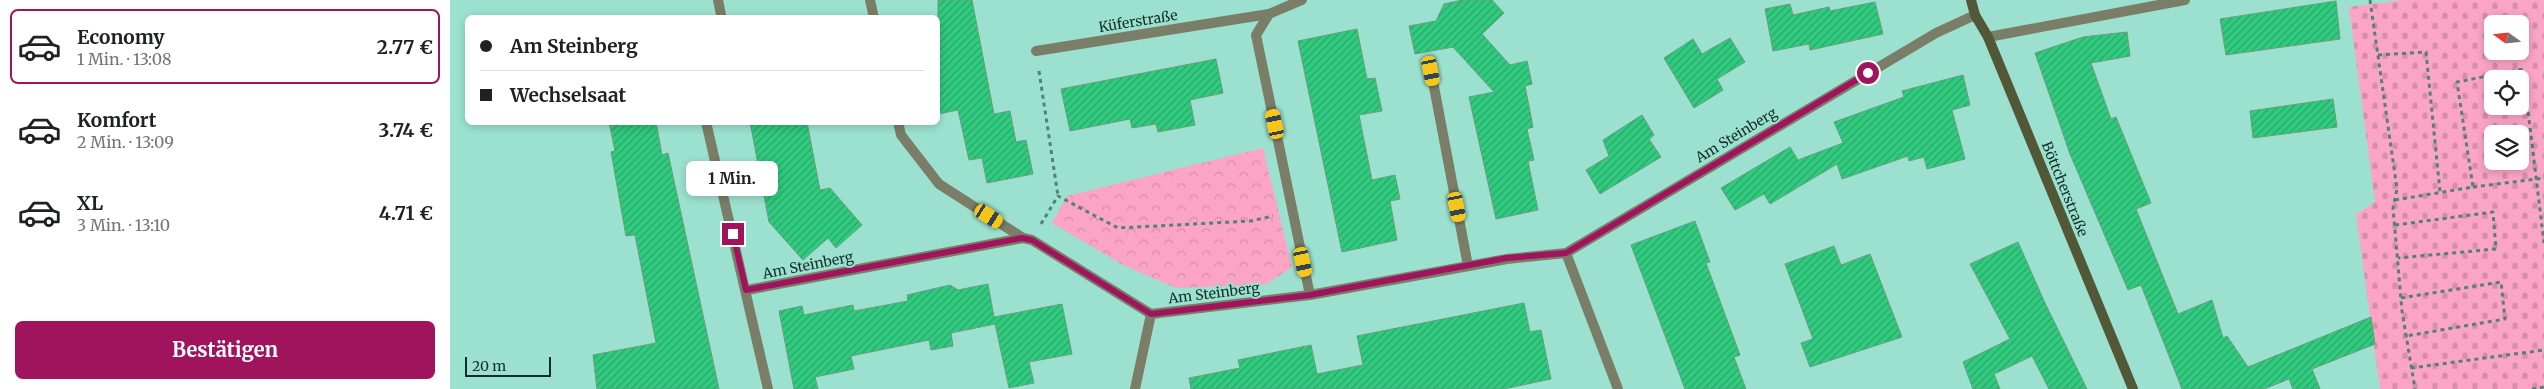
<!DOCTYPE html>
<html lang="de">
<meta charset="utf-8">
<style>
body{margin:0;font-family:Merriweather,serif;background:#f6f6f6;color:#202124;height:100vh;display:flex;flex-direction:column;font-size:19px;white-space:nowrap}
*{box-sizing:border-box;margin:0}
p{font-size:16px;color:#757577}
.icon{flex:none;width:28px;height:28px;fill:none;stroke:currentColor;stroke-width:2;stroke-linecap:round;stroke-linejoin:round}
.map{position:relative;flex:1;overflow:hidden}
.details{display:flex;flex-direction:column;background:#fff;width:450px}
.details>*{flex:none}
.hud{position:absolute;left:15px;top:15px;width:475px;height:110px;border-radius:8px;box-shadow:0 2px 8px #0003;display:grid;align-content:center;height:110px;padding:0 15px;background:#fff}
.needle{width:32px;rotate:285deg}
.fabs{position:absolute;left:2034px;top:15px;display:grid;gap:10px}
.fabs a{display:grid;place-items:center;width:45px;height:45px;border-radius:8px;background:#fff;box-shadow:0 2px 8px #0003;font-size:25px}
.scale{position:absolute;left:15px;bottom:12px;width:86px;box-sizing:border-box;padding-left:5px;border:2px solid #122e28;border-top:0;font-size:14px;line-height:18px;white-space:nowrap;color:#122e28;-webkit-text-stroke:4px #9ce1cf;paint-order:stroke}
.end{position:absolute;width:22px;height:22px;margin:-11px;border:6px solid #a0135d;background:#fff;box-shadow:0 0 0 2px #fff}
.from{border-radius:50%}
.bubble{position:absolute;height:35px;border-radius:8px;background:#fff;box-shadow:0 2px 8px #0003;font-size:16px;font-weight:700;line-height:35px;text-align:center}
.car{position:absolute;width:15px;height:30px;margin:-15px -8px;border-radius:6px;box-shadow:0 0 4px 1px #0007;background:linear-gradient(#f5c518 24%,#345 0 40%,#f5c518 0 76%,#345 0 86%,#f5c518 0)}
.hud b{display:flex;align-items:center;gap:18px;height:48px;font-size:19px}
.hud b+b{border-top:1px solid #e0e0e0}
.hud i{width:12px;height:12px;background:#202124}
ul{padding:9px 0 0;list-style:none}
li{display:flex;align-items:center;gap:15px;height:75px;margin:0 10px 8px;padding:0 5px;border:2px solid transparent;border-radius:8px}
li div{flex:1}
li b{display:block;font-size:19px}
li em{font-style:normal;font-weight:700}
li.current{border-color:#a0135d}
li>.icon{width:45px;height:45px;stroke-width:1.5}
.primary-button{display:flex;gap:10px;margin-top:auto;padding:10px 15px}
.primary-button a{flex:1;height:58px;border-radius:8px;background:#a0135d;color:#fff;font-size:20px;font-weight:700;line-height:58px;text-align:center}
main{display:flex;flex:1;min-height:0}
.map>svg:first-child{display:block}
</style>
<main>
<section class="details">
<ul>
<li class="current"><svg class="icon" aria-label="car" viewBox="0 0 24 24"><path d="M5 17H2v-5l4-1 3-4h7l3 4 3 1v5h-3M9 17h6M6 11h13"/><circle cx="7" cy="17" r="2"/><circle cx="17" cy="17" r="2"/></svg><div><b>Economy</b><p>1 Min. · 13:08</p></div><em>2.77 €</em></li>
<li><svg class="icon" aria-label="car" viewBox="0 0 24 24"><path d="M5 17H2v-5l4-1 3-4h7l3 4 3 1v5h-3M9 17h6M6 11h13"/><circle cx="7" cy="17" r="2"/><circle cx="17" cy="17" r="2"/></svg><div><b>Komfort</b><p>2 Min. · 13:09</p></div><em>3.74 €</em></li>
<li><svg class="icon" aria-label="car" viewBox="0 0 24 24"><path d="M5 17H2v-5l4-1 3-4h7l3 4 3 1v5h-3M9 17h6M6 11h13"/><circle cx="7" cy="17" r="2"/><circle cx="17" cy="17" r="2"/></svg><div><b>XL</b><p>3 Min. · 13:10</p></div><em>4.71 €</em></li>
</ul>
<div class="primary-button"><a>Bestätigen</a></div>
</section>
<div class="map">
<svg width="2094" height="389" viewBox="0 0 2094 389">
<defs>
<pattern id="cemetery-stones" width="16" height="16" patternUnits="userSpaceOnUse" patternTransform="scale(1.25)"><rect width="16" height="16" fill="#fba4c4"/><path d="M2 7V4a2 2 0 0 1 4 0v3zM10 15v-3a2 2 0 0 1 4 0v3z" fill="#d68ea8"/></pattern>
<pattern id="park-crowns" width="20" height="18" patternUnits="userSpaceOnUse" patternTransform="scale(1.25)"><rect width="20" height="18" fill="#fba4c4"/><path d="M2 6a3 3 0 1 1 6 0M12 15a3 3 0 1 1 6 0" fill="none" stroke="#d68ea8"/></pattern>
<pattern id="building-hatch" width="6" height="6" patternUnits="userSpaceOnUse" patternTransform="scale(1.25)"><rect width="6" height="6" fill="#31cb7f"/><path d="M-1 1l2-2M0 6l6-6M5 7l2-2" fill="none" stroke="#28a568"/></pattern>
</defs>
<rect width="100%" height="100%" fill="#9ce1cf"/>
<!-- cemetery -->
<path fill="url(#cemetery-stones)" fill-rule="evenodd" d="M 1953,0 L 2094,0 L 2094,389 L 1930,389 L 1906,214 L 1925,202 L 1899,7 ZM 2042,24 L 2070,24 L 2070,51 L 2042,51 ZM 2042,79 L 2070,79 L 2070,106 L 2042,106 ZM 2042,134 L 2070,134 L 2070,161 L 2042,161 Z"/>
<!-- park -->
<polygon fill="url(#park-crowns)" points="813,148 842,267 815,285 726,288 673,265 602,223 617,196"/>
<!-- building -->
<g fill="url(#building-hatch)" stroke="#699d7c">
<polygon points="488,0 522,0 544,114 560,111 566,142 576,140 583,174 537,183 532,158 519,160 508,110 488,114"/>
<polygon points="1012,0 1042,0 1054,13 1032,34 1060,65 1077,61 1082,84 1075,86 1083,127 1077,129 1084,160 1078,161 1088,210 1046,219 1019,97 1044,92 1003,47 965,54 959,26 986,21 994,4"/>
<polygon points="1886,1 1890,39 1776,55 1770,19"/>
<polygon points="1425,2 1433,34 1360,50 1359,44 1323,51 1315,9 1340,4 1343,15 1379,7 1380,11"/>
<polygon points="907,29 917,79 925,78 932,111 909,115 922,180 945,175 950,199 940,201 947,240 892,252 848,41"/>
<polygon points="1677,32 1680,56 1641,63 1661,119 1666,117 1701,203 1686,209 1728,314 1762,300 1773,338 1777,336 1798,367 1921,317 1925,344 1862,369 1870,389 1843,389 1839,379 1814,389 1732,389 1691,285 1678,290 1620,154 1585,53 1633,37"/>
<polygon points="1280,38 1295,62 1267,79 1273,90 1244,108 1214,58 1243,39 1252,54"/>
<polygon points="766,59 773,93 740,100 745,125 708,132 706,124 682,128 680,119 620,131 611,89"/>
<polygon points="1513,75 1520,105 1502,110 1515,159 1477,169 1474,157 1459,161 1458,156 1392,179 1387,164 1320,204 1314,194 1285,210 1271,188 1340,147 1348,160 1393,143 1384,122 1454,97 1452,91"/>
<polygon points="1883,99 1887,127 1803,138 1800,111"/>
<polygon points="1192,115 1204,135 1199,139 1211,157 1150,194 1136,170 1159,156 1153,140"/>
<polygon points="159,122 206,122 212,155 218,153 269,389 147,389 143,355 206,343 185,235 176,236 161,152 165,151"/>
<polygon points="300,122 357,122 370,190 380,188 412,225 386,248 378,238 353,260 319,222"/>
<polygon points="1245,221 1260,262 1256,263 1290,355 1284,357 1296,389 1235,389 1181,245"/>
<polygon points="1568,242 1595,303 1637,389 1599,389 1582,356 1544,374 1550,389 1523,389 1513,362 1560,339 1520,264"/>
<polygon points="1384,246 1391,265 1420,254 1452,337 1360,367 1351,343 1363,339 1335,264"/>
<polygon points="538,284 544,317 612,304 622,354 579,362 584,383 559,388 545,324 501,333 503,346 481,350 479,340 401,356 404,369 365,377 368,389 344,389 329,311 352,306 354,315 403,305 404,311 458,301 457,295 500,285 508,290"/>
<polygon points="1074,303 1080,332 1091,330 1101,379 1054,389 741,389 739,378 790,368 788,360 861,345 867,374 913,365 907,336"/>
</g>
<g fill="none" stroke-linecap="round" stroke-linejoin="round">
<!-- path -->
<g stroke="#528175" stroke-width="3" stroke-dasharray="4 4" stroke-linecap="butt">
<polyline points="1920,0 1947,189 1943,208 1952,311 1965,389"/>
<polyline points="1928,55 1976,52 1990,192"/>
<polyline points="589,71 608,196"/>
<polyline points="2023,187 2094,178"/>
<polyline points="1945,200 2023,187 2007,82 2073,69 2094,243"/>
<polyline points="591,224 608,196 668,228 801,221 823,216"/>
<polyline points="1945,225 2043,212 2046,249 1948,258"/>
<polyline points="1951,298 2051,282 2055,319 1956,336"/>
<polyline points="1961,368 2094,350"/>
<polyline points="2082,389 2094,387"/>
</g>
<!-- service -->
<polyline stroke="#7a7e68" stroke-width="10" points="268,0 271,15"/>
<!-- minor -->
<g stroke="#7a7e68" stroke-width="10">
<polyline points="420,0 424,18"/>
<polyline points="819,14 806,35 860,295"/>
<polyline points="1538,37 1735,0"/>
<polyline points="586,51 819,14 852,0"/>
<polyline points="981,71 1018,266"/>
<polyline points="256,122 318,389"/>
<polyline points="448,122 451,135 489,184 573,238 582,240 701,314 860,295 1057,259 1116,253 1486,33 1525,15"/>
<polyline points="1116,253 1168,389"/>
<polyline points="297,290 573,238"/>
<polyline points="685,389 701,314"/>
</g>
<!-- secondary -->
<polyline stroke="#525737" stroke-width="10" points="1521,0 1525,15 1538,37 1683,389"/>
</g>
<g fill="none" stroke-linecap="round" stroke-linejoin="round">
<!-- route -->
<polyline stroke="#a0135d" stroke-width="6" points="283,234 296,290 572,238 582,240 701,314 860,295 1057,258 1116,253 1418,73"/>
</g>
<g text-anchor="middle" stroke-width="4" stroke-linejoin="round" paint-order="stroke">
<!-- street labels -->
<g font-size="14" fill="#122e28" stroke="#9ce1cf">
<text transform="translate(688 21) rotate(-9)" y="5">Küferstraße</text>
<text transform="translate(1286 135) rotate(-31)" y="5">Am Steinberg</text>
<text transform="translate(1615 189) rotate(68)" y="5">Böttcherstraße</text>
<text transform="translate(358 265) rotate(-11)" y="5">Am Steinberg</text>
<text transform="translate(764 293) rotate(-7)" y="5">Am Steinberg</text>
</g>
</g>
</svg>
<div class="fabs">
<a><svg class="needle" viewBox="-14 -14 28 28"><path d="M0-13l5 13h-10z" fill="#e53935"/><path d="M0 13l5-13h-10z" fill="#757577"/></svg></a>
<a><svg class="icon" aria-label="locate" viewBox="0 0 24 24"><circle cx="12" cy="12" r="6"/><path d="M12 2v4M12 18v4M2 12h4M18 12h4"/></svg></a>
<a><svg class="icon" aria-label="layers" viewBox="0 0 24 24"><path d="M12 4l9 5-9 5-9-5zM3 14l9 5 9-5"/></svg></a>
</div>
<div class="scale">20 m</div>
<i class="end from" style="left:1418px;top:73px"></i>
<i class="end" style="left:283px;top:234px"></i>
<div class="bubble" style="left:236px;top:161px;width:92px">1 Min.</div>
<i class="car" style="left:981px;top:71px;rotate:169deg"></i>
<i class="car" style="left:825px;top:124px;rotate:348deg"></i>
<i class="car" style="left:1007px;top:207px;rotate:169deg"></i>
<i class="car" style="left:539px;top:216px;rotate:123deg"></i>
<i class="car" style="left:853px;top:262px;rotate:168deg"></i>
<div class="hud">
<b><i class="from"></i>Am Steinberg</b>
<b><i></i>Wechselsaat</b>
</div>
</div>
</main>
